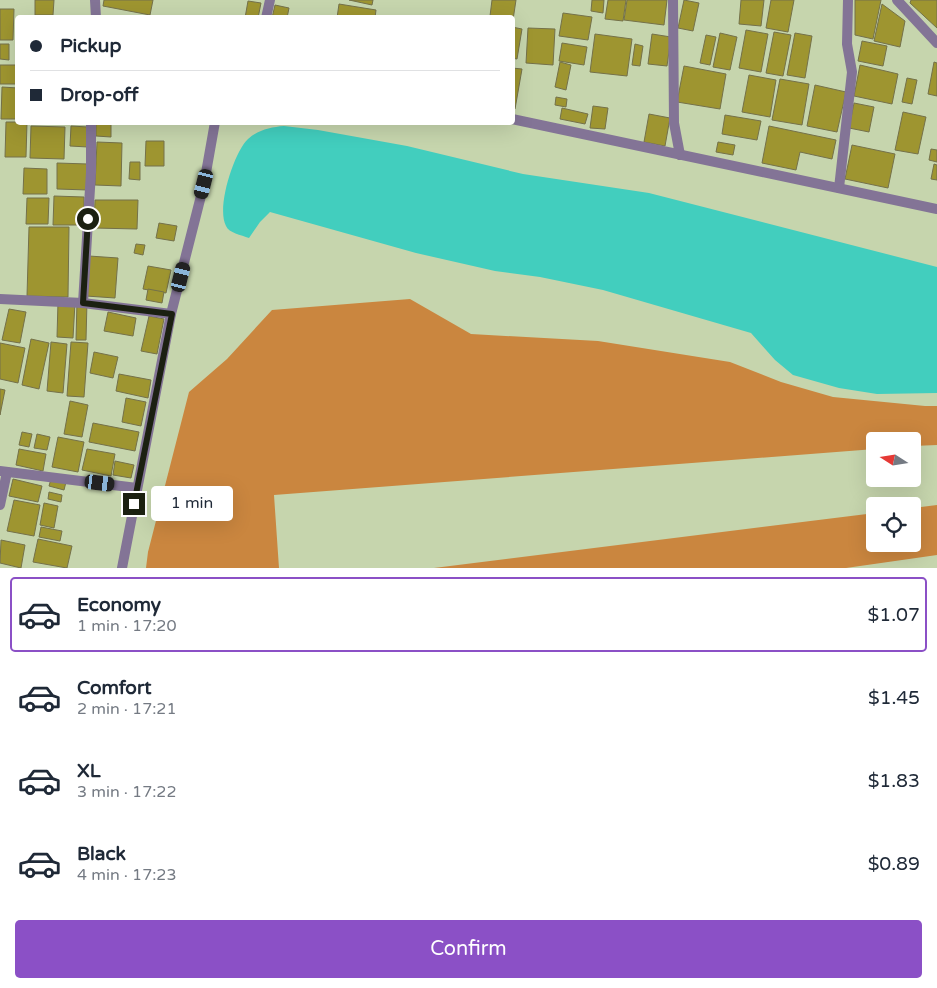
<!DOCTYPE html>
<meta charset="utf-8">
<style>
body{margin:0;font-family:"Varela Round",sans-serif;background:#f2f2f3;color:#1f2937;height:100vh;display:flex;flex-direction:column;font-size:19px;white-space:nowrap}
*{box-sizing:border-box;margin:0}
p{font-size:16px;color:#747a83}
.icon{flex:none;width:28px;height:28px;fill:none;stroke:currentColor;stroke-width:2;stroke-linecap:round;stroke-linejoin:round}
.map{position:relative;height:568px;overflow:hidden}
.details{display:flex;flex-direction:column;background:#fff;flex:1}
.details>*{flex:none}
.hud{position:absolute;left:15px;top:15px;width:500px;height:110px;border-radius:5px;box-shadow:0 5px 20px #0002;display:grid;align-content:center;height:110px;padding:0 15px;background:#fff}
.needle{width:32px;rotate:282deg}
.fabs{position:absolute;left:866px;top:432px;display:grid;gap:10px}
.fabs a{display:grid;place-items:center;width:55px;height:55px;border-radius:5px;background:#fff;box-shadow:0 5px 20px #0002;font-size:25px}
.end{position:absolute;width:22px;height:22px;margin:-11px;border:6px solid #1b2011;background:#fff;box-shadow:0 0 0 2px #fff}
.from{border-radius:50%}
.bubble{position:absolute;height:35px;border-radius:5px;background:#fff;box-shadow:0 5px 20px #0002;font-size:16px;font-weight:600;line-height:35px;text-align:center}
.car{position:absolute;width:15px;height:30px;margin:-15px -8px;border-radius:6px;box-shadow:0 0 4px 1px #0007;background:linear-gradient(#222 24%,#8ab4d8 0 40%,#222 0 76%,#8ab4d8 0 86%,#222 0)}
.hud b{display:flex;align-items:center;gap:18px;height:48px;font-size:19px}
.hud b+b{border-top:1px solid #e0e1e3}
.hud i{width:12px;height:12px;background:#1f2937}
ul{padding:9px 0 0;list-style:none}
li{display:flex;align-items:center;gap:15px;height:75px;margin:0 10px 8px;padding:0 5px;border:2px solid transparent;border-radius:5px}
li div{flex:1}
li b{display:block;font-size:19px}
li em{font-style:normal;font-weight:600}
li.on{border-color:#8b50c6}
li>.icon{width:45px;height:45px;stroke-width:1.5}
.action{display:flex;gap:10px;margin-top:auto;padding:10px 15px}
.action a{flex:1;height:58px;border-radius:5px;background:#8b50c6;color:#fff;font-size:20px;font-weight:600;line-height:58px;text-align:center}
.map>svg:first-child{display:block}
</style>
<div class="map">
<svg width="937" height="568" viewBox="0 0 937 568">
<rect width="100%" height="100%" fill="#c6d5ad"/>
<!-- forest -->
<g fill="#ca863f">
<polygon points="410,299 471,334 598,341 730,362 781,382 833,397 925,406 937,406 937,445 913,446 912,441 875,441 875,449 274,495 279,568 146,568 148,552 189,392 227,359 272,310"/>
<polygon points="937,505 937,555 846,568 434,568 875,513 875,544 912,544 913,508"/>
</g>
<!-- water -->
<path fill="#42cebe" d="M 284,126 L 318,130 L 407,146 L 523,174 L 649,193 L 937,267 L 937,393 L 877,394 L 839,388 L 793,375 L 775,360 L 751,333 L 603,290 L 540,277 L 495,271 L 416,253 L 270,212 L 260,222 L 249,238 C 241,235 229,233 226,226 C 216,208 234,152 248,139 C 258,130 271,127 284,126 Z"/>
<!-- building -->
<g fill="#9e9530" stroke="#74714a">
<polygon points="35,0 54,0 53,15 35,15"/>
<polygon points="104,0 153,0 150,15 103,6"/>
<polygon points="349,0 373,0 372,5"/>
<polygon points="492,0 516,0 513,20 512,18 490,16"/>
<polygon points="592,0 604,0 603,13 591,11"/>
<polygon points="608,0 626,0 623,21 605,19"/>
<polygon points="627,0 667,0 664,25 624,20"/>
<polygon points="684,0 699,3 693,31 678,28"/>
<polygon points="741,0 764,0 761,26 739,24"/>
<polygon points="771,0 794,0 788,32 766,28"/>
<polygon points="855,0 881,0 873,39 855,35"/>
<polygon points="911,0 937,0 937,28 910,3"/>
<polygon points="248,1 261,3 258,18 245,18"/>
<polygon points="339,4 376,10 375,18 337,18"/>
<polygon points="882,4 905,21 900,47 874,41"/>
<polygon points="275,5 289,8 287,18 272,18"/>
<polygon points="0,9 14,9 13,40 0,40"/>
<polygon points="563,13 592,17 588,40 559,36"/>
<polygon points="512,27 522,29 517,59 512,58"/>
<polygon points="528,28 555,29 553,65 526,63"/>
<polygon points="746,30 768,34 761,72 739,68"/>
<polygon points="774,32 791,35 783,76 766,73"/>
<polygon points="720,33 737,37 730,70 713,67"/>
<polygon points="795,33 812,36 805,78 787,75"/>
<polygon points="595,34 632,39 627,76 590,72"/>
<polygon points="652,34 671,37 667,66 648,64"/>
<polygon points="706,35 716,37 710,65 700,63"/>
<polygon points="862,41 887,46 883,66 858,61"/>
<polygon points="562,43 587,47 584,65 559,61"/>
<polygon points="0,44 9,44 9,60 0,59"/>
<polygon points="635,44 643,46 640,66 632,65"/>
<polygon points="560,62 571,65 566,90 555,87"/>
<polygon points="934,62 937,63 937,96 928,94"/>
<rect x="0" y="65" width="16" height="19"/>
<polygon points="860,65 898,74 892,104 854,96"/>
<polygon points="684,66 726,74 720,109 677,102"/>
<polygon points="512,68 522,69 515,109 512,108"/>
<polygon points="749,75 776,80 770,117 742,112"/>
<polygon points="907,78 917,80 912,104 902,102"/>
<polygon points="780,79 809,84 802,125 772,120"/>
<polygon points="815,85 846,92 837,132 807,126"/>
<polygon points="2,87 18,88 18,119 1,119"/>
<polygon points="556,97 567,99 566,107 555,105"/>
<polygon points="854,103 874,107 869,132 849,128"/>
<polygon points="593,106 608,108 605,129 590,128"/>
<polygon points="562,108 588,114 585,124 560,119"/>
<polygon points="903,112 926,117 918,154 895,150"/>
<polygon points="649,114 670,118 665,146 644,142"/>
<polygon points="725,115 761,121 757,140 722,134"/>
<polygon points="6,122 27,122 26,157 5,157"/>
<polygon points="96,122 111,122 111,137 96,136"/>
<polygon points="31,126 65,127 64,159 30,158"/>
<polygon points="71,126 88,127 88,147 70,146"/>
<polygon points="769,126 836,140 832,159 800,152 796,170 762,163"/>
<polygon points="146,141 164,141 164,166 145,166"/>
<polygon points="97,142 122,143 121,186 95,185"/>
<polygon points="718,142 735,145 733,155 716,152"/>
<polygon points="852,145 895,154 888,188 845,179"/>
<polygon points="931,149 937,150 937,162 929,160"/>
<polygon points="130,162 140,162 140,180 129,179"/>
<polygon points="57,163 88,164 88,190 57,189"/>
<polygon points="934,164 937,165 937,180 931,179"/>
<polygon points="24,168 47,169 47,194 23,194"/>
<polygon points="54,196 84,197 84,225 53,225"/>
<polygon points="27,198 49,198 48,224 26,224"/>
<polygon points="95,200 138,200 137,229 94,228"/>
<polygon points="159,223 177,226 174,241 156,238"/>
<polygon points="29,227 69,227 68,297 27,296"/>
<polygon points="136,244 145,245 143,255 134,253"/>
<polygon points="89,256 118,258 115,298 86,296"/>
<polygon points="148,266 171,270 166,293 143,289"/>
<polygon points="148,289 164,292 162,303 146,300"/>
<polygon points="77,301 87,301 86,340 76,340"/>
<polygon points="58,302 75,303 73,338 57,337"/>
<polygon points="9,309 26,312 20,343 2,340"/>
<polygon points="108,312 136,318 133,336 104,331"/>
<polygon points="149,316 164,319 157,354 141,351"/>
<polygon points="31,339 49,343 39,389 22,385"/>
<polygon points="51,342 67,344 63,393 47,391"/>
<polygon points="71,342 88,343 84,397 67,396"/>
<polygon points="0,343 25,348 18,383 0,379"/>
<polygon points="94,352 118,357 113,378 90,373"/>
<polygon points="119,374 151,380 148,398 116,391"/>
<polygon points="0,389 5,390 0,415"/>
<polygon points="126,398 146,402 141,426 122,422"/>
<polygon points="70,401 88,405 82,437 64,434"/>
<polygon points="93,423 139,432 135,451 89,442"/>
<polygon points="22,432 32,434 29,447 19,445"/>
<polygon points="37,434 50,437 47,450 34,448"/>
<polygon points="58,437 84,442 78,472 52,467"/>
<polygon points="19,449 46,454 43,471 16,465"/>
<polygon points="87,449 115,454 111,476 82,470"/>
<polygon points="115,461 134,465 131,478 113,475"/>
<polygon points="13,479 42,486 38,502 9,496"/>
<polygon points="51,479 66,482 64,490 49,486"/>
<polygon points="49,492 62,495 61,502 48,499"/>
<polygon points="14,500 40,505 34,536 7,531"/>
<polygon points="44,503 58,506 54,528 40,525"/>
<polygon points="41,527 62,531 60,541 39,537"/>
<polygon points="38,539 72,546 67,568 33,562"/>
<polygon points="1,540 25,545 21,568 0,563"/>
</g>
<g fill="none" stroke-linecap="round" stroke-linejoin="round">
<!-- street -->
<g stroke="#837496" stroke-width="10">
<polyline points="95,0 96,18"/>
<polyline points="673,0 674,123 680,155"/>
<polyline points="897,0 937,43"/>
<polyline points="266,18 270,0"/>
<polyline points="512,119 937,209"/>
<polyline points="839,188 852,72 847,44 848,0"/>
<polyline points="0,299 83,303 171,314"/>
<polyline points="83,303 91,172 91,122"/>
<polyline points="0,471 137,488"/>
<polyline points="0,505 7,472"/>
<polyline points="122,568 171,314 204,184 215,122"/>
</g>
</g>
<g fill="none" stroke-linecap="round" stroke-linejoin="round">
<!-- route -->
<polyline stroke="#1b2011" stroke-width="6" points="88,219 83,303 172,314 134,504"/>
</g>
</svg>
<div class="fabs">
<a><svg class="needle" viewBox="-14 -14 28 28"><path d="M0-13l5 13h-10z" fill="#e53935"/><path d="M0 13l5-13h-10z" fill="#747a83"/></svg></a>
<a><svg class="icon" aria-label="locate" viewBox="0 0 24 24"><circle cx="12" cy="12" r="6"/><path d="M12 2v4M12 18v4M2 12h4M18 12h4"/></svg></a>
</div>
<i class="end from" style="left:88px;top:219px"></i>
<i class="end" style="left:134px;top:504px"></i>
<div class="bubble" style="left:151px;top:486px;width:82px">1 min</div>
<i class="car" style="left:204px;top:184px;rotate:194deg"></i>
<i class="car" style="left:181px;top:277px;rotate:14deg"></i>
<i class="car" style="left:100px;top:483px;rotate:97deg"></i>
<div class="hud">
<b><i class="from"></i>Pickup</b>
<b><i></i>Drop-off</b>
</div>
</div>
<section class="details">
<ul>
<li class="on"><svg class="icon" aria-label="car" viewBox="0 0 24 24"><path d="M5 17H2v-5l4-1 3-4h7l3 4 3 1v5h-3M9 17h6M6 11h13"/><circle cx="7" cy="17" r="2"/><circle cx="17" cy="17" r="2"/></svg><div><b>Economy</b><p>1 min · 17:20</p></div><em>$1.07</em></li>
<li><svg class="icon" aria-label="car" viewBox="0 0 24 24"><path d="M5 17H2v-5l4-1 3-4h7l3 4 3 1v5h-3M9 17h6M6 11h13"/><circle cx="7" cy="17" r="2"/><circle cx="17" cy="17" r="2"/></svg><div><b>Comfort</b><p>2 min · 17:21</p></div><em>$1.45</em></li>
<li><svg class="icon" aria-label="car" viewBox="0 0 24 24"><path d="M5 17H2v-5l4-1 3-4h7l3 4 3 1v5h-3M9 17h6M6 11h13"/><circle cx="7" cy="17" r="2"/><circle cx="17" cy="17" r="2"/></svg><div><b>XL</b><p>3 min · 17:22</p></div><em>$1.83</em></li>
<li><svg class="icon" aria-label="car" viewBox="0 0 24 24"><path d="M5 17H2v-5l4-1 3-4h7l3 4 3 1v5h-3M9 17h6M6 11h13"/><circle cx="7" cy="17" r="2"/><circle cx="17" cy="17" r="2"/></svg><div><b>Black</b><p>4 min · 17:23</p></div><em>$0.89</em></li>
</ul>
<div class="action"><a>Confirm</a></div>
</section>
